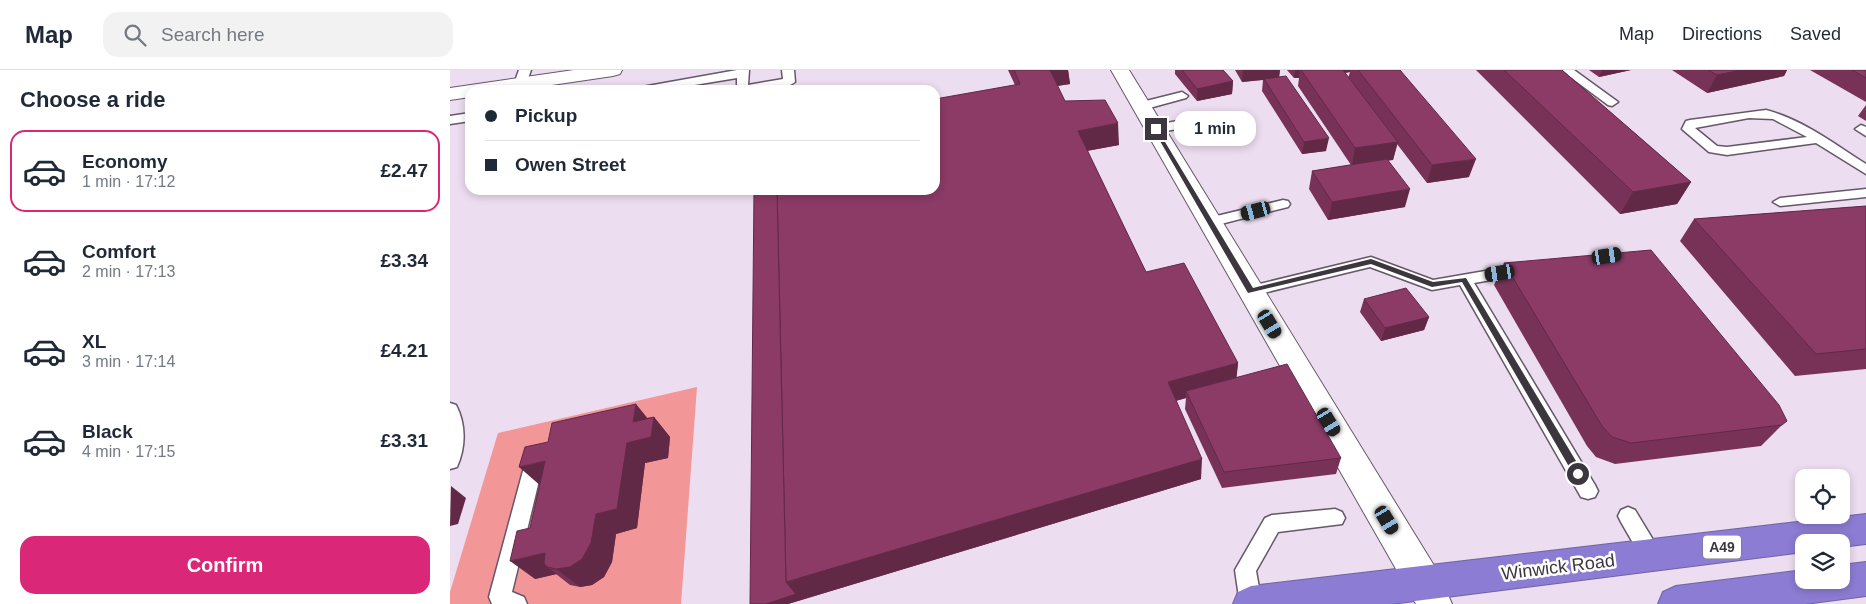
<!DOCTYPE html>
<meta charset="utf-8">
<style>
body{margin:0;font-family:Helvetica,sans-serif;background:#f2f2f3;color:#1f2937;height:100vh;display:flex;flex-direction:column;font-size:19px;white-space:nowrap}
*{box-sizing:border-box;margin:0}
p{font-size:16px;color:#747a83}
.icon{flex:none;width:28px;height:28px;fill:none;stroke:currentColor;stroke-width:2;stroke-linecap:round;stroke-linejoin:round}
.map{position:relative;flex:1;overflow:hidden}
.sheet{display:flex;flex-direction:column;background:#fff;width:450px}
.sheet>*{flex:none}
.banner{position:absolute;left:15px;top:15px;width:475px;height:110px;border-radius:15px;box-shadow:0 2px 8px #0003;display:grid;align-content:center;height:110px;padding:0 20px;background:#fff}
.fabs{position:absolute;left:1345px;top:399px;display:grid;gap:10px}
.fabs a{display:grid;place-items:center;width:55px;height:55px;border-radius:10px;background:#fff;box-shadow:0 2px 8px #0003;font-size:25px}
.end{position:absolute;width:22px;height:22px;margin:-11px;border:6px solid #3c363e;background:#fff;box-shadow:0 0 0 2px #fff}
.from{border-radius:50%}
.bubble{position:absolute;height:35px;border-radius:15px;background:#fff;box-shadow:0 2px 8px #0003;font-size:16px;font-weight:800;line-height:35px;text-align:center}
.car{position:absolute;width:15px;height:30px;margin:-15px -8px;border-radius:6px;box-shadow:0 0 4px 1px #0007;background:linear-gradient(#222 24%,#8ab4d8 0 40%,#222 0 76%,#8ab4d8 0 86%,#222 0)}
.banner b{display:flex;align-items:center;gap:18px;height:48px;font-size:19px}
.banner b+b{border-top:1px solid #e0e1e3}
.banner i{width:12px;height:12px;background:#1f2937}
ul{padding:0;list-style:none}
li{display:flex;align-items:center;gap:15px;height:82px;margin:0 10px 8px;padding:0 10px;border:2px solid transparent;border-radius:15px}
li div{flex:1}
li b{display:block;font-size:19px}
li em{font-style:normal;font-weight:800}
li.active{border-color:#db2777}
li>.icon{width:45px;height:45px;stroke-width:1.5}
h2{padding:0 20px;font-size:22px;line-height:60px}
.action{display:flex;gap:10px;margin-top:auto;padding:10px 20px}
.action a{flex:1;height:58px;border-radius:15px;background:#db2777;color:#fff;font-size:20px;font-weight:800;line-height:58px;text-align:center}
header{display:flex;align-items:center;gap:30px;box-sizing:border-box;height:70px;padding:0 25px;background:#fff;border-bottom:1px solid #e0e1e3}
header strong{font-size:24px}
nav{display:flex;gap:28px;margin-inline-start:auto;font-size:18px}
.search{width:350px;height:45px;background:#f2f2f3;display:flex;align-items:center;gap:12px;box-sizing:border-box;padding:0 18px;border-radius:15px;color:#747a83;font-size:19px}
main{display:flex;flex:1;min-height:0}
.map>svg:first-child{display:block}
</style>
<header>
<strong>Map</strong>
<div class="search"><svg class="icon" aria-label="search" viewBox="0 0 24 24"><circle cx="10" cy="10" r="6"/><path d="M15 15l6 6"/></svg>Search here</div>
<nav><a>Map</a><a>Directions</a><a>Saved</a></nav>
</header>
<main>
<section class="sheet">
<h2>Choose a ride</h2>
<ul>
<li class="active"><svg class="icon" aria-label="car" viewBox="0 0 24 24"><path d="M5 17H2v-5l4-1 3-4h7l3 4 3 1v5h-3M9 17h6M6 11h13"/><circle cx="7" cy="17" r="2"/><circle cx="17" cy="17" r="2"/></svg><div><b>Economy</b><p>1 min · 17:12</p></div><em>£2.47</em></li>
<li><svg class="icon" aria-label="car" viewBox="0 0 24 24"><path d="M5 17H2v-5l4-1 3-4h7l3 4 3 1v5h-3M9 17h6M6 11h13"/><circle cx="7" cy="17" r="2"/><circle cx="17" cy="17" r="2"/></svg><div><b>Comfort</b><p>2 min · 17:13</p></div><em>£3.34</em></li>
<li><svg class="icon" aria-label="car" viewBox="0 0 24 24"><path d="M5 17H2v-5l4-1 3-4h7l3 4 3 1v5h-3M9 17h6M6 11h13"/><circle cx="7" cy="17" r="2"/><circle cx="17" cy="17" r="2"/></svg><div><b>XL</b><p>3 min · 17:14</p></div><em>£4.21</em></li>
<li><svg class="icon" aria-label="car" viewBox="0 0 24 24"><path d="M5 17H2v-5l4-1 3-4h7l3 4 3 1v5h-3M9 17h6M6 11h13"/><circle cx="7" cy="17" r="2"/><circle cx="17" cy="17" r="2"/></svg><div><b>Black</b><p>4 min · 17:15</p></div><em>£3.31</em></li>
</ul>
<div class="action"><a>Confirm</a></div>
</section>
<div class="map">
<svg width="1416" height="534" viewBox="0 0 1416 534">
<rect width="100%" height="100%" fill="#ecddf0"/>
<!-- green -->
<polygon fill="#f39697" points="247,317 231,534 0,534 0,522 48,363"/>
<g fill="none" stroke-linecap="round" stroke-linejoin="round">
<!-- lane casing -->
<g stroke="#655868" stroke-width="3">
<g id="lane">
<polygon points="69,0 81,0 76,14 70,17 64,14"/>
<path d="M 287,0 L 299,0 L 298,15 L 333,9 L 332,0 L 344,0 L 345,12 C 335,21 300,20 287,20 L 287,8 L 214,20 L 186,20 L 192,17 Z"/>
<polygon points="1111,0 1124,0 1168,32 1162,36 1158,35"/>
<polygon points="732,22 738,26 736,28 692,40 686,36 688,33"/>
<path d="M 1316,40 C 1354,50 1384,74 1416,94 L 1416,104 L 1366,73 L 1277,85 L 1259,82 L 1232,59 L 1236,51 L 1240,50 ZM 1299,48 L 1323,49 L 1357,67 L 1277,77 L 1267,76 L 1245,58 Z"/>
<polygon points="20,43 20,51 0,54 0,46"/>
<polygon points="754,46 760,50 758,53 706,63 700,59 706,55"/>
<polygon points="1411,55 1416,57 1416,66 1405,59"/>
<polygon points="1416,119 1416,127 1330,136 1323,132 1330,128"/>
<polygon points="833,130 838,131 840,134 838,137 759,157 752,152 754,149"/>
<polygon points="921,187 983,210 1070,195 1075,196 1077,200 1075,204 1024,213 1145,415 1148,421 1145,427 1138,429 1131,427 1010,215 982,220 920,197 801,226 796,225 793,221 796,217 801,216"/>
<path d="M 0,333 L 6,335 C 16,354 16,377 7,397 L 0,399 Z"/>
<polygon points="86,378 93,380 95,386 62,522 74,527 77,534 42,534 39,527 77,386 79,380"/>
<polygon points="1178,437 1185,440 1208,478 1211,485 1208,492 1201,494 1194,492 1171,452 1168,446 1171,440"/>
<polygon points="885,439 892,442 895,448 892,454 828,462 806,501 812,534 790,534 785,500 815,448 822,445"/>
</g>
</g>
<!-- street casing -->
<g stroke="#655868" stroke-width="2">
<g id="street">
<polygon points="124,0 172,0 170,4 163,6 68,20 20,20 20,27 0,30 0,18"/>
<polygon points="661,0 679,0 988,502 1002,534 966,534"/>
</g>
</g>
<!-- highway casing -->
<g stroke="#70649f" stroke-width="2">
<g id="highway">
<polygon points="1416,444 1416,474 1391,477 1391,472 1354,472 1354,482 941,534 783,534 788,522 801,516"/>
<polygon points="1416,492 1416,526 1355,534 1208,534 1213,522 1226,516 1354,500 1354,510 1391,510 1391,495"/>
</g>
</g>
<!-- lane -->
<use href="#lane" fill="#fff" fill-rule="evenodd"/>
<!-- street -->
<use href="#street" fill="#fff" fill-rule="evenodd"/>
<!-- highway -->
<use href="#highway" fill="#8c7cd3" fill-rule="evenodd"/>
</g>
<!-- wall -->
<g fill="#783258" fill-rule="evenodd">
<polygon points="558,0 618,0 620,14 607,16 615,31 669,75 637,81 696,202 788,293 786,308 891,388 886,404 772,418 735,339 736,328 726,331 751,409 338,534 565,15"/>
<polygon points="725,0 773,0 783,11 782,24 747,31 725,4"/>
<polygon points="785,0 830,0 829,6 876,81 852,84 812,21 813,10 792,12"/>
<path d="M 837,0 L 950,0 L 1019,107 L 977,113 L 947,74 L 943,90 L 938,90 L 955,137 L 878,150 L 859,119 L 862,101 L 901,95 L 848,16 L 849,8 L 844,8 ZM 900,2 L 898,8 L 895,3 Z"/>
<polygon points="1026,0 1112,0 1241,112 1227,134 1170,144"/>
<polygon points="1139,0 1181,0 1149,7"/>
<polygon points="1222,0 1337,0 1334,6 1257,23"/>
<polygon points="1360,0 1416,0 1416,32"/>
<polygon points="1416,35 1416,51 1408,46"/>
<polygon points="1416,136 1416,299 1345,306 1230,171 1244,149"/>
<polygon points="1054,193 1332,355 1311,376 1165,394 1146,387 1137,376 1044,215"/>
<polygon points="914,229 979,247 974,260 931,271 910,242"/>
<polygon points="204,347 220,367 218,388 195,393 187,458 166,464 162,492 154,507 142,515 130,517 120,515 106,504 85,509 80,458 197,348"/>
</g>
<!-- shaded-wall -->
<g fill="#622947">
<polygon points="598,0 618,0 620,14 600,17"/>
<polygon points="793,0 830,0 829,8 792,12"/>
<polygon points="845,0 850,0 849,8 844,8"/>
<polygon points="894,0 900,0 900,2 894,3"/>
<polygon points="1152,0 1181,0 1149,7"/>
<polygon points="1292,0 1337,0 1334,6 1257,23 1267,5"/>
<polygon points="783,11 782,24 747,31 747,19"/>
<polygon points="668,53 669,75 630,82 628,61"/>
<polygon points="879,68 876,81 852,84 854,72"/>
<polygon points="948,72 943,90 902,96 905,78"/>
<polygon points="1026,89 1019,107 977,113 982,95"/>
<polygon points="1241,112 1227,134 1170,144 1183,122"/>
<polygon points="960,119 955,137 878,150 882,132"/>
<polygon points="979,247 974,260 931,271 935,258"/>
<polygon points="788,293 786,314 736,321 736,328 717,333 718,312"/>
<polygon points="186,334 203,355 204,347 220,367 218,388 195,393 187,458 166,464 162,492 154,507 142,515 130,517 106,499 97,497 107,504 85,509 60,491 95,483 146,444 177,373 183,352"/>
<polygon points="752,389 751,409 338,534 316,534 336,512"/>
<polygon points="95,391 92,417 69,397"/>
<polygon points="1,416 16,428 8,454 0,456"/>
</g>
<!-- building -->
<g fill="#8c3a66" stroke="#622947">
<polygon points="564,0 600,0 615,31 655,30 668,53 628,61 696,202 734,193 788,293 718,312 752,389 336,512 327,120 485,120 485,29 570,14"/>
<polygon points="732,0 773,0 783,11 747,19"/>
<polygon points="851,0 893,0 948,72 905,78"/>
<polygon points="908,0 950,0 1026,89 982,95"/>
<polygon points="1054,0 1112,0 1241,112 1183,122"/>
<polygon points="1258,0 1292,0 1267,5"/>
<polygon points="1402,0 1416,0 1416,8"/>
<polygon points="836,6 879,68 854,72 814,9"/>
<polygon points="937,89 960,119 882,132 862,101"/>
<polygon points="304,120 327,120 336,512 346,524 316,534 300,534"/>
<polygon points="1416,136 1416,279 1366,284 1244,149"/>
<polygon points="1201,180 1329,335 1337,351 1332,355 1181,373 1162,367 1152,356 1054,193"/>
<polygon points="956,218 979,247 935,258 914,229"/>
<polygon points="837,294 891,388 774,402 736,321"/>
<polygon points="186,334 183,352 204,347 201,367 177,373 167,439 146,444 141,473 132,489 120,497 106,499 97,497 94,493 95,483 60,491 67,461 80,458 95,391 69,397 75,377 98,372 102,353"/>
</g>
<!-- route -->
<polygon fill="#3c363e" points="706,57 803,218 921,189 983,212 1016,208 1132,401 1132,407 1125,407 1012,212 982,217 921,194 798,223 703,59"/>
<g text-anchor="middle" stroke-width="5" stroke-linejoin="round" paint-order="stroke">
<!-- shield labels -->
<rect fill="#fff" stroke="#767278" stroke-width="1" x="1253" y="465.5" width="38" height="23" rx="4"/>
<g font-size="14" font-weight="bold" fill="#3c363e">
<text x="1272" y="482">A49</text>
</g>
<!-- near-street labels -->
<g font-size="18" fill="#3c363e" stroke="#fff">
<text transform="translate(1108 497) rotate(-7)" y="6">Winwick Road</text>
</g>
</g>
</svg>
<div class="fabs">
<a><svg class="icon" aria-label="locate" viewBox="0 0 24 24"><circle cx="12" cy="12" r="6"/><path d="M12 2v4M12 18v4M2 12h4M18 12h4"/></svg></a>
<a><svg class="icon" aria-label="layers" viewBox="0 0 24 24"><path d="M12 4l9 5-9 5-9-5zM3 14l9 5 9-5"/></svg></a>
</div>
<i class="end from" style="left:1128px;top:404px"></i>
<i class="end" style="left:706px;top:59px"></i>
<div class="bubble" style="left:724px;top:41px;width:82px">1 min</div>
<i class="car" style="left:806px;top:141px;rotate:255deg"></i>
<i class="car" style="left:1157px;top:186px;rotate:81deg"></i>
<i class="car" style="left:1050px;top:203px;rotate:261deg"></i>
<i class="car" style="left:820px;top:254px;rotate:149deg"></i>
<i class="car" style="left:879px;top:352px;rotate:149deg"></i>
<i class="car" style="left:937px;top:450px;rotate:149deg"></i>
<div class="banner">
<b><i class="from"></i>Pickup</b>
<b><i></i>Owen Street</b>
</div>
</div>
</main>
